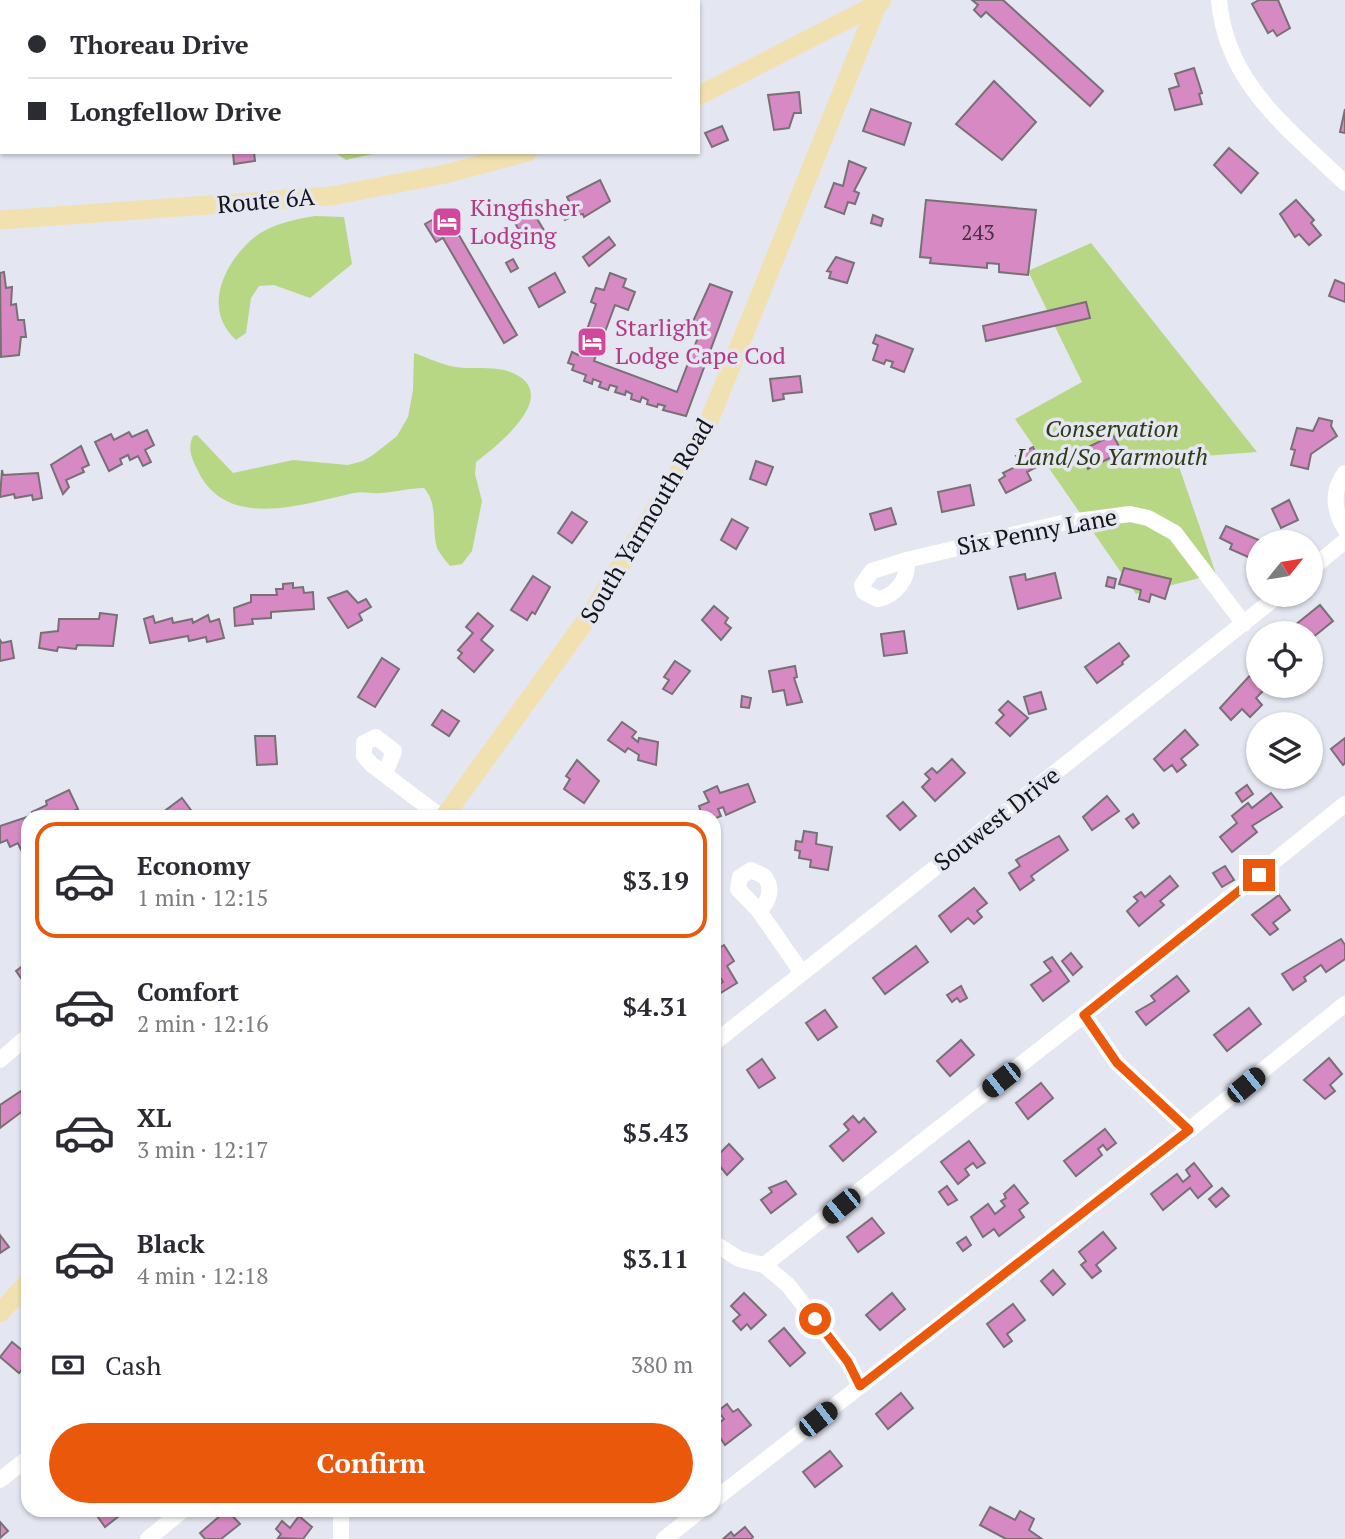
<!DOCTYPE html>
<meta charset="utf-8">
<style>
body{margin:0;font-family:"PT Serif",serif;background:#f2f2f3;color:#2b2b33;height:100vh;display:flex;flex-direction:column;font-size:26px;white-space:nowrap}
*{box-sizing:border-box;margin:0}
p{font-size:23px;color:#7c7c81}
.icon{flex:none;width:38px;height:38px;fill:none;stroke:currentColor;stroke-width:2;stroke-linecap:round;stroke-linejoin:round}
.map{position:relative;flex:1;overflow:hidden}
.side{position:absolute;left:21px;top:810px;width:700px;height:707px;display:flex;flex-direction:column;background:#fff;border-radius:21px;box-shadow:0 2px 5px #0004}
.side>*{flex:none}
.hud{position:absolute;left:0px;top:0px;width:700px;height:154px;box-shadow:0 2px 5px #0004;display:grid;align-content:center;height:154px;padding:0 28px;background:#fff}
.needle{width:46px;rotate:60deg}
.tools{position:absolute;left:1246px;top:530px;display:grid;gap:14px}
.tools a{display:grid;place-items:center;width:77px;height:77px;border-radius:50%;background:#fff;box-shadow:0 2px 5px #0004;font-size:35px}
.end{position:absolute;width:32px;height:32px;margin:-16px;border:9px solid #ea580c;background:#fff;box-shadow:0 0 0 4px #fff}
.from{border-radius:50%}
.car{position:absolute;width:21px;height:42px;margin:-21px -10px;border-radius:9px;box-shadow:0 0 5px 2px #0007;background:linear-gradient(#222 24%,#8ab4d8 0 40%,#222 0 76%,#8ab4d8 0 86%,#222 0)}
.hud b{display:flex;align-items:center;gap:24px;height:66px;font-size:26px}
.hud b+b{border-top:2px solid #e1e1e2}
.hud i{width:18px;height:18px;background:#2b2b33}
ul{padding:12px 0 0;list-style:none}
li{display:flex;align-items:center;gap:21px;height:116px;margin:0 14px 10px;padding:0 14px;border:4px solid transparent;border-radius:21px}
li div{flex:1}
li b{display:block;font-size:26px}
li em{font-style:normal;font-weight:800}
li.active{border-color:#ea580c}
li>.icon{width:63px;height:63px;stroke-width:1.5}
.pay{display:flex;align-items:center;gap:18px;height:77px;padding:0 28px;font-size:26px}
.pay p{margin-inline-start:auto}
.cta{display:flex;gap:14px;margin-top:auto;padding:14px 28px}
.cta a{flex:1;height:80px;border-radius:42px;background:#ea580c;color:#fff;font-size:28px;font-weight:800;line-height:80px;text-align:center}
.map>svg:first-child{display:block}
</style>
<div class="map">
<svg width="1345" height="1539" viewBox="0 0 1345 1539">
<rect width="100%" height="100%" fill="#e4e6f1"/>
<!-- green -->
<g fill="#b7d784">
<polygon points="334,152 381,152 346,160"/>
<path d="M 315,216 L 344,217 L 352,264 L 310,298 L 274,285 L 259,286 L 251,298 L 246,333 L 236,340 C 204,311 221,268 250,241 C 265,226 294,219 315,216 Z"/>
<polygon points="1091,243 1257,452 1176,458 1216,574 1136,594 1015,419 1082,382 1028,271"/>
<path d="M 414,353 C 426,357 438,363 450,366 C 472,371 495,364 515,374 C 561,397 495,447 476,462 L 475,474 L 482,501 L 472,551 L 462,564 L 450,566 C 446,561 440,554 437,548 C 431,527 439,505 424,488 C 409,488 396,492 381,493 C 372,494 363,491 354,493 C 306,503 227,532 198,471 C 192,459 187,449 193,436 L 197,435 L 233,473 L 293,460 L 348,465 L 363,461 L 373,455 L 397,436 L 408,417 L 413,390 Z"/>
</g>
<!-- building -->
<g fill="#d789c4" stroke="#797076" stroke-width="2">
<polygon points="972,0 1003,0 1103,91 1090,106 986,12 981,17 974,10 978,5"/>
<polygon points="1259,0 1278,0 1290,28 1277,36 1273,30 1268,33 1252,4"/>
<polygon points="1194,68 1202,93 1199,94 1202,104 1175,110 1169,89 1179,86 1175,74"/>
<polygon points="994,81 1036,122 1002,160 956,124"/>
<polygon points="799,92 801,113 794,113 789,128 774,130 768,95"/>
<polygon points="871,109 911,123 904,145 863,131"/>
<polygon points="1345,109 1345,133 1340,132"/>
<polygon points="722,126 728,140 712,147 705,133"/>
<polygon points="1229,148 1258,173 1241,193 1214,165"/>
<polygon points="233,152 254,152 255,161 234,164"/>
<polygon points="849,161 866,168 854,191 859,193 855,204 848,202 844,214 825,207 834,183 843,186"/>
<polygon points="600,180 610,201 584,217 583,214 575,215 565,220 558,206 569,201 567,197"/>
<polygon points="926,200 1036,210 1028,275 999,272 999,264 987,263 987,268 930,263 931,258 920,257"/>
<polygon points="1296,200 1314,220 1311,223 1321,235 1309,245 1299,234 1295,237 1280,214"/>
<polygon points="450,210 461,228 456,230 517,335 504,343 443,238 436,242 425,224"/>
<polygon points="533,212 545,232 530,241 522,228 519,230 515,223"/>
<polygon points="873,215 883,219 881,226 871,223"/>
<polygon points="609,237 615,245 589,266 583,257"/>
<polygon points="836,257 854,263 847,283 829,278 831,272 827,271"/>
<polygon points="513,259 518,268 511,272 506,263"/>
<polygon points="4,272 6,288 12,287 11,305 16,304 18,320 24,320 26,337 21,337 19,355 1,357 0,273"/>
<polygon points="555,273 565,292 539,307 529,288"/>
<polygon points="610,273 626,279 623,287 635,292 628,310 615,305 594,361 677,392 700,332 690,328 710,284 732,292 686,416 663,410 665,406 658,404 657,407 647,404 648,400 642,397 640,402 631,399 632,394 626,391 625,395 615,392 617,387 610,385 608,390 599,387 601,382 593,379 592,384 584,381 586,375 572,370 574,365 568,363 572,352 578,355 596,304 591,302 596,288 604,290"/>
<polygon points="1335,280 1345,284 1345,302 1329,296"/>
<polygon points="1086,302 1090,318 986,341 983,326"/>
<polygon points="876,335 913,349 904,372 891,367 893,362 886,360 884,364 873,360 878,345 873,343"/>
<polygon points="800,376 802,392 783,394 784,399 773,401 770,379"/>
<polygon points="1319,418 1332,421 1331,426 1337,436 1311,454 1308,469 1291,465 1295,450 1291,449 1297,428 1313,431"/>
<polygon points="147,430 154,445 145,450 151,462 143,466 138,456 130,460 128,455 120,459 122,464 109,471 95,442 111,434 114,440 129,432 132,437"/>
<polygon points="1113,435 1122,452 1088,469 1080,451"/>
<polygon points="81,446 89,465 82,468 84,472 66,480 69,487 63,494 51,465"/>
<polygon points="1033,447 1042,464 1027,472 1031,480 1006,493 999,480 1005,476 1003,473 1021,464 1016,456"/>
<polygon points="756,461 773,467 766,485 750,479"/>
<polygon points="2,470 3,475 38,473 42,498 33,500 32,495 15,498 14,494 0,497"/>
<polygon points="970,485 974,505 942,512 938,492"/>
<polygon points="1289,500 1298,520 1281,528 1272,509"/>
<polygon points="891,508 896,524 875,530 870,514"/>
<polygon points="572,512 587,522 572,543 558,533"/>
<polygon points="732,519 748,528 736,549 721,540"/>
<polygon points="1226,526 1263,542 1258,542 1255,560 1230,549 1232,544 1220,538"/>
<polygon points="1124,568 1171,579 1165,599 1151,594 1149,602 1139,599 1141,590 1119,584"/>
<polygon points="1055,573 1061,598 1018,609 1010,577 1025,574 1026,580"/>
<polygon points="533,576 550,587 535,614 532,612 527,620 511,610"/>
<polygon points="1108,577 1116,579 1114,588 1106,586"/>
<polygon points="293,583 293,588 303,587 304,593 313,592 314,609 271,612 271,618 252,619 253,624 235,626 234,608 251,602 251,595 277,595 276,589 283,589 283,584"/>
<polygon points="347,591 358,603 366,599 371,607 359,614 362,620 348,628 328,598"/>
<polygon points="1320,605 1333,621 1311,639 1311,634 1284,634"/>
<polygon points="714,606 728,618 725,623 731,628 721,640 702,620"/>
<polygon points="100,613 117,615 113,646 77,645 76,649 58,647 57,651 39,648 41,633 58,631 59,619 99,619"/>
<polygon points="478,613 493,626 481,640 493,650 474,672 458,658 462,653 458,650 473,633 466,627"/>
<polygon points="208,615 210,622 219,619 224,638 207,642 206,637 189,641 188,636 150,643 144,619 153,616 155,623 172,618 173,623 192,619 193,623"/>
<polygon points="904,631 907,653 884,656 881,634"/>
<polygon points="0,640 2,643 11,641 14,658 0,661"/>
<polygon points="1119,643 1129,656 1122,662 1123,664 1097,683 1085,667"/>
<polygon points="382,658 399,669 375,707 358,697"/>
<polygon points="675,661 690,671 672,694 663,689 669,680 664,677"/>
<polygon points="795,666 797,677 794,678 802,702 787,705 784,690 773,692 769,671"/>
<polygon points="1254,671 1258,676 1258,686 1268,686 1256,698 1262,705 1250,717 1242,709 1231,720 1220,708"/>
<polygon points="1041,692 1046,709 1029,714 1024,697"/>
<polygon points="742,696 751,698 749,708 741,707"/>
<polygon points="1008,701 1028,718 1010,736 996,723 1004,715 999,710"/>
<polygon points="442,710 459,721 449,736 432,725"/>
<polygon points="622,722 636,732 632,737 638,742 639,738 658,742 656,765 638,760 639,755 628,748 625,752 608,740"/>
<polygon points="1185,730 1198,745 1181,759 1186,765 1177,772 1172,765 1164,771 1154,759"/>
<polygon points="255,736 275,736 277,764 257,765"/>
<polygon points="1345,738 1345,763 1343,765 1331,749"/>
<polygon points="952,759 965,773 935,801 922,787 930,779 925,774 932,768 937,773"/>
<polygon points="577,760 599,781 584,803 564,789 570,779 566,776"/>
<polygon points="748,784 755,802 726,815 723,807 718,809 721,816 714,819 703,817 699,806 709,802 704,792 717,786 720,793"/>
<polygon points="1247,785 1253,794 1242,802 1236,793"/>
<polygon points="69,790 78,809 71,812 72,816 28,817 28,847 21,850 18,843 10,847 7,840 0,843 0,826 33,815 32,812 47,805 46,801"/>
<polygon points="1271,793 1282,807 1252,826 1257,832 1232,852 1220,837 1237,823 1232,816 1248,803 1252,808"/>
<polygon points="1107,796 1119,811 1092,830 1083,817"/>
<polygon points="182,798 196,817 172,817 166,810"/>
<polygon points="903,802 916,816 900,830 887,816"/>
<polygon points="1133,814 1139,823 1133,828 1126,819"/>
<polygon points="804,831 817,833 816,844 832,847 828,870 810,867 811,860 799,858 800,851 795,850 796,841 802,842"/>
<polygon points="1059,836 1068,850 1031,876 1034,880 1020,890 1009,873 1020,866 1016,860"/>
<polygon points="1225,866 1234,880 1222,887 1213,873"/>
<polygon points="1170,876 1178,886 1160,901 1164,905 1139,926 1127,911 1138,901 1134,897 1141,892 1145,897"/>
<polygon points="974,888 987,903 977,911 982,917 974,924 968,918 951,932 939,916"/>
<polygon points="1279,895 1290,910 1273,923 1278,929 1270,935 1252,915"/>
<polygon points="1341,939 1345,945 1345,959 1326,972 1321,965 1304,977 1306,981 1293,990 1282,974"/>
<polygon points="724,945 734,961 727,966 737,983 714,997 714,987 723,982 714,968 714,951"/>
<polygon points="916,946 928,962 885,994 873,978"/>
<polygon points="1071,953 1082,967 1073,975 1062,961"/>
<polygon points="1052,957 1069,981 1043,1001 1031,985 1051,971 1044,962"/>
<polygon points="28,962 28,988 16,971"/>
<polygon points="1177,976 1189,991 1146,1025 1136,1012 1155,1001 1151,996"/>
<polygon points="961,986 967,998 960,1002 957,998 952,1002 947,995"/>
<polygon points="1249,1008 1261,1024 1227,1051 1214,1035"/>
<polygon points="825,1010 837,1027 818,1040 806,1023"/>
<polygon points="961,1040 974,1055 950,1076 937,1061"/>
<polygon points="1329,1058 1342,1074 1330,1085 1335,1091 1325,1099 1304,1080"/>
<polygon points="762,1059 775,1078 759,1088 747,1070"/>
<polygon points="1041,1083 1053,1098 1028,1119 1016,1103"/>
<polygon points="21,1091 28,1107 0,1128 0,1105"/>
<polygon points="853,1116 859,1123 864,1118 876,1132 843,1161 830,1146 849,1130 844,1124"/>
<polygon points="1105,1129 1116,1143 1107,1150 1103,1145 1098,1149 1102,1155 1076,1176 1064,1161"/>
<polygon points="969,1141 985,1163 977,1168 973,1163 965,1169 969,1175 958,1184 941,1162"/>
<polygon points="729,1144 743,1159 727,1175 714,1159"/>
<polygon points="1194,1163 1212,1186 1198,1198 1190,1188 1163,1210 1151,1194 1177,1174 1183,1182 1190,1176 1186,1170"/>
<polygon points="786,1181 796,1194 771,1213 761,1200 772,1192 769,1188"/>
<polygon points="1014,1185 1028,1203 1019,1210 1024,1217 999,1236 994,1229 983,1237 971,1217 988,1204 995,1214 1005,1206 1001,1201 1006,1198 1004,1194"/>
<polygon points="947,1186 957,1200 948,1205 939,1192"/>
<polygon points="1222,1188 1229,1196 1216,1207 1209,1199"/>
<polygon points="872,1218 884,1233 858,1252 847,1237"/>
<polygon points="1103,1232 1116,1248 1096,1265 1101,1271 1092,1278 1081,1265 1086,1261 1079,1252"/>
<polygon points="0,1235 9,1247 0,1253"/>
<polygon points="966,1237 971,1245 963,1251 957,1243"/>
<polygon points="1053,1270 1065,1284 1053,1295 1041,1281"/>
<polygon points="744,1293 766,1315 751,1329 747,1324 741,1330 733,1321 740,1315 731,1306"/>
<polygon points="892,1293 905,1309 880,1330 866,1315"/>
<polygon points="1013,1304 1025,1320 1007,1334 1012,1341 1004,1347 987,1324"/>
<polygon points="784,1328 805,1353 790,1366 769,1341"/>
<polygon points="12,1342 28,1355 28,1363 19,1373 0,1357"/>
<polygon points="901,1393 913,1408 888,1429 876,1414"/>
<polygon points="727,1404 733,1412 738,1409 751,1425 725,1445 721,1439 714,1444 714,1427 724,1419 718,1411"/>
<polygon points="830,1451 842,1466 815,1487 803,1472"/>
<polygon points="990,1507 1015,1520 1020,1511 1034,1519 1029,1530 1042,1539 1006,1539 980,1525"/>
<polygon points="93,1510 115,1510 119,1516 105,1527"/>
<polygon points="227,1510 240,1524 221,1539 205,1539 200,1533"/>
<polygon points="299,1516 312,1527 303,1539 278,1538 281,1534 276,1529 282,1521 290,1528"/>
<polygon points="0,1522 8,1531 0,1538"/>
<polygon points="745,1527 753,1537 751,1539 723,1539 731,1532 734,1536"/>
</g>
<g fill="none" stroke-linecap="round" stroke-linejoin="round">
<!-- minor -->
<g stroke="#fff" stroke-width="16">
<path d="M 1219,0 C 1226,84 1289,129 1345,183"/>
<polyline points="0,22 2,22"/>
<path d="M 1345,473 C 1331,491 1334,511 1345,529"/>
<polyline points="907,560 1062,523 1130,514 1148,518 1175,533 1244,624"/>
<path d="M 907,560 C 909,578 896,596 878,599 L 864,592 L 862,585 L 872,571 Z"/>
<polyline points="1311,569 1345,541"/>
<polyline points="385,774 394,751 376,737 364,743 364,756 371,764 441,817"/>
<path d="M 751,870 L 764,876 C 774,888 769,901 759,911 L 738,889 L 740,877 Z"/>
<polyline points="759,911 802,973"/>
<polyline points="714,1043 1279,595"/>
<polyline points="0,1060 28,1036"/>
<polyline points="1189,1130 1345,1004"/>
<polyline points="714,1243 739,1259 764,1265 788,1285 848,1362 860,1386"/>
<polyline points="764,1265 1084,1015 1345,804"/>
<polyline points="0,1480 28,1458"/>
<polyline points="714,1500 1189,1130 1117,1063 1084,1015"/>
<polyline points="341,1510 341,1539"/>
<polyline points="148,1539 183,1510"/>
<polyline points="664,1539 701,1510"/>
</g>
<!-- major -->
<g stroke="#f2e1b0" stroke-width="19">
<polyline points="698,96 881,2"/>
<polyline points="0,220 331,196 441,175 528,152"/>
<polyline points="444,817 592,612 707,426 878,3"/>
<polyline points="0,1313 28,1282"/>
</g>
</g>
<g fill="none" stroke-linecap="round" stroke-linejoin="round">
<!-- route -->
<polyline stroke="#ea580c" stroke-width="9" points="815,1319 848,1362 860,1386 1189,1130 1117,1063 1084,1015 1259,875"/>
</g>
<!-- icons -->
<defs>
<g id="hotel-square" transform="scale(1.575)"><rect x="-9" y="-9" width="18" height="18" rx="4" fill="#d1479c" stroke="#e4e6f1"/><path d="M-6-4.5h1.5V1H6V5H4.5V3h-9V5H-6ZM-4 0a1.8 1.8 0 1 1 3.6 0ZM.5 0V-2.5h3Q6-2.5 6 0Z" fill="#fff"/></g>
</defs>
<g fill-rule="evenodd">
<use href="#hotel-square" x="447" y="222"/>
<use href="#hotel-square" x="592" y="342"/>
</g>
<g text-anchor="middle" stroke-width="7" stroke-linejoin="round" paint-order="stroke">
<!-- number labels -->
<g font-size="21" fill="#453244">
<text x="978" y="240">243</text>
</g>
<!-- street labels -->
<g font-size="24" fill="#141519" stroke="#e4e6f1">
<text transform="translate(266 201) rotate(-5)" y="8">Route 6A</text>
<text transform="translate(647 521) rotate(-59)" y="8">South Yarmouth Road</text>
<text transform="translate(1037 532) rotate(-11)" y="8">Six Penny Lane</text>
<text transform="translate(997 819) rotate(-38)" y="8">Souwest Drive</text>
</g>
<!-- hotel labels -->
<g font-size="24" fill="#b23c85" stroke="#e4e6f1" text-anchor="start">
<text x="470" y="216">Kingfisher<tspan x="470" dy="28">Lodging</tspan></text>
<text x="615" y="336">Starlight<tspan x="615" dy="28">Lodge Cape Cod</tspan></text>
</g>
<!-- park labels -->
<g font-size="24" font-style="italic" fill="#2e3b16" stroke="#e4e6f1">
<text x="1112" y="437">Conservation<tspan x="1112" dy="28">Land/So Yarmouth</tspan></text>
</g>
</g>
</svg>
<div class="tools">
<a><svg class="needle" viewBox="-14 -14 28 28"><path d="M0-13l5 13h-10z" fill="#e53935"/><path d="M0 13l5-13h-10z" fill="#7c7c81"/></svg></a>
<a><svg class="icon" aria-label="locate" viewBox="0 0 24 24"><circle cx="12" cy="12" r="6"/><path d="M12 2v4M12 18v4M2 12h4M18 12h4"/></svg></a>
<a><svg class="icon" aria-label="layers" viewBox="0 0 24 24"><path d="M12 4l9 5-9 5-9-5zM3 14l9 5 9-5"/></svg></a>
</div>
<i class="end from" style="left:815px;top:1319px"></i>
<i class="end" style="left:1259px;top:875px"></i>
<i class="car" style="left:1001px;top:1080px;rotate:232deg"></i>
<i class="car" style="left:1246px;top:1085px;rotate:51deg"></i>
<i class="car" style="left:841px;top:1206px;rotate:231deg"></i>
<i class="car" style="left:818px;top:1419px;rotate:52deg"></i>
<div class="hud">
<b><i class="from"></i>Thoreau Drive</b>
<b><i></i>Longfellow Drive</b>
</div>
<section class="side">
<ul>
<li class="active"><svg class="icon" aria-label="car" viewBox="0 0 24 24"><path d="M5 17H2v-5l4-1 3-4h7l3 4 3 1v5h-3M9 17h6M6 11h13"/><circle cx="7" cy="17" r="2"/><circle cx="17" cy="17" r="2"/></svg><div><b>Economy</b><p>1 min · 12:15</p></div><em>$3.19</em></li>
<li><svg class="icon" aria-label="car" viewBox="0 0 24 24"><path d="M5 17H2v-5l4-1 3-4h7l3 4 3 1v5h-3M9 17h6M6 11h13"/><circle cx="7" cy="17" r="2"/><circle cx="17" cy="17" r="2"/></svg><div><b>Comfort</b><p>2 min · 12:16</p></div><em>$4.31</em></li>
<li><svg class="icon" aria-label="car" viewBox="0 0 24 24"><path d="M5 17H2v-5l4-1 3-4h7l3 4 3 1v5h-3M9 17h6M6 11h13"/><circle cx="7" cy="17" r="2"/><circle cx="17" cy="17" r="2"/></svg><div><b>XL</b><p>3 min · 12:17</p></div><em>$5.43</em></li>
<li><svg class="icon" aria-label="car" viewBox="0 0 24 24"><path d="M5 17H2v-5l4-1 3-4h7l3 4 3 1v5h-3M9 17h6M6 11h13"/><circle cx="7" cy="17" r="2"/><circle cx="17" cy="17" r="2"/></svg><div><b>Black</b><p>4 min · 12:18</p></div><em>$3.11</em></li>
</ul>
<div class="pay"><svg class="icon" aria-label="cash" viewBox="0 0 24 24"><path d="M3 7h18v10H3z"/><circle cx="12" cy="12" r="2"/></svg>Cash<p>380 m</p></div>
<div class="cta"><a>Confirm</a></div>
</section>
</div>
